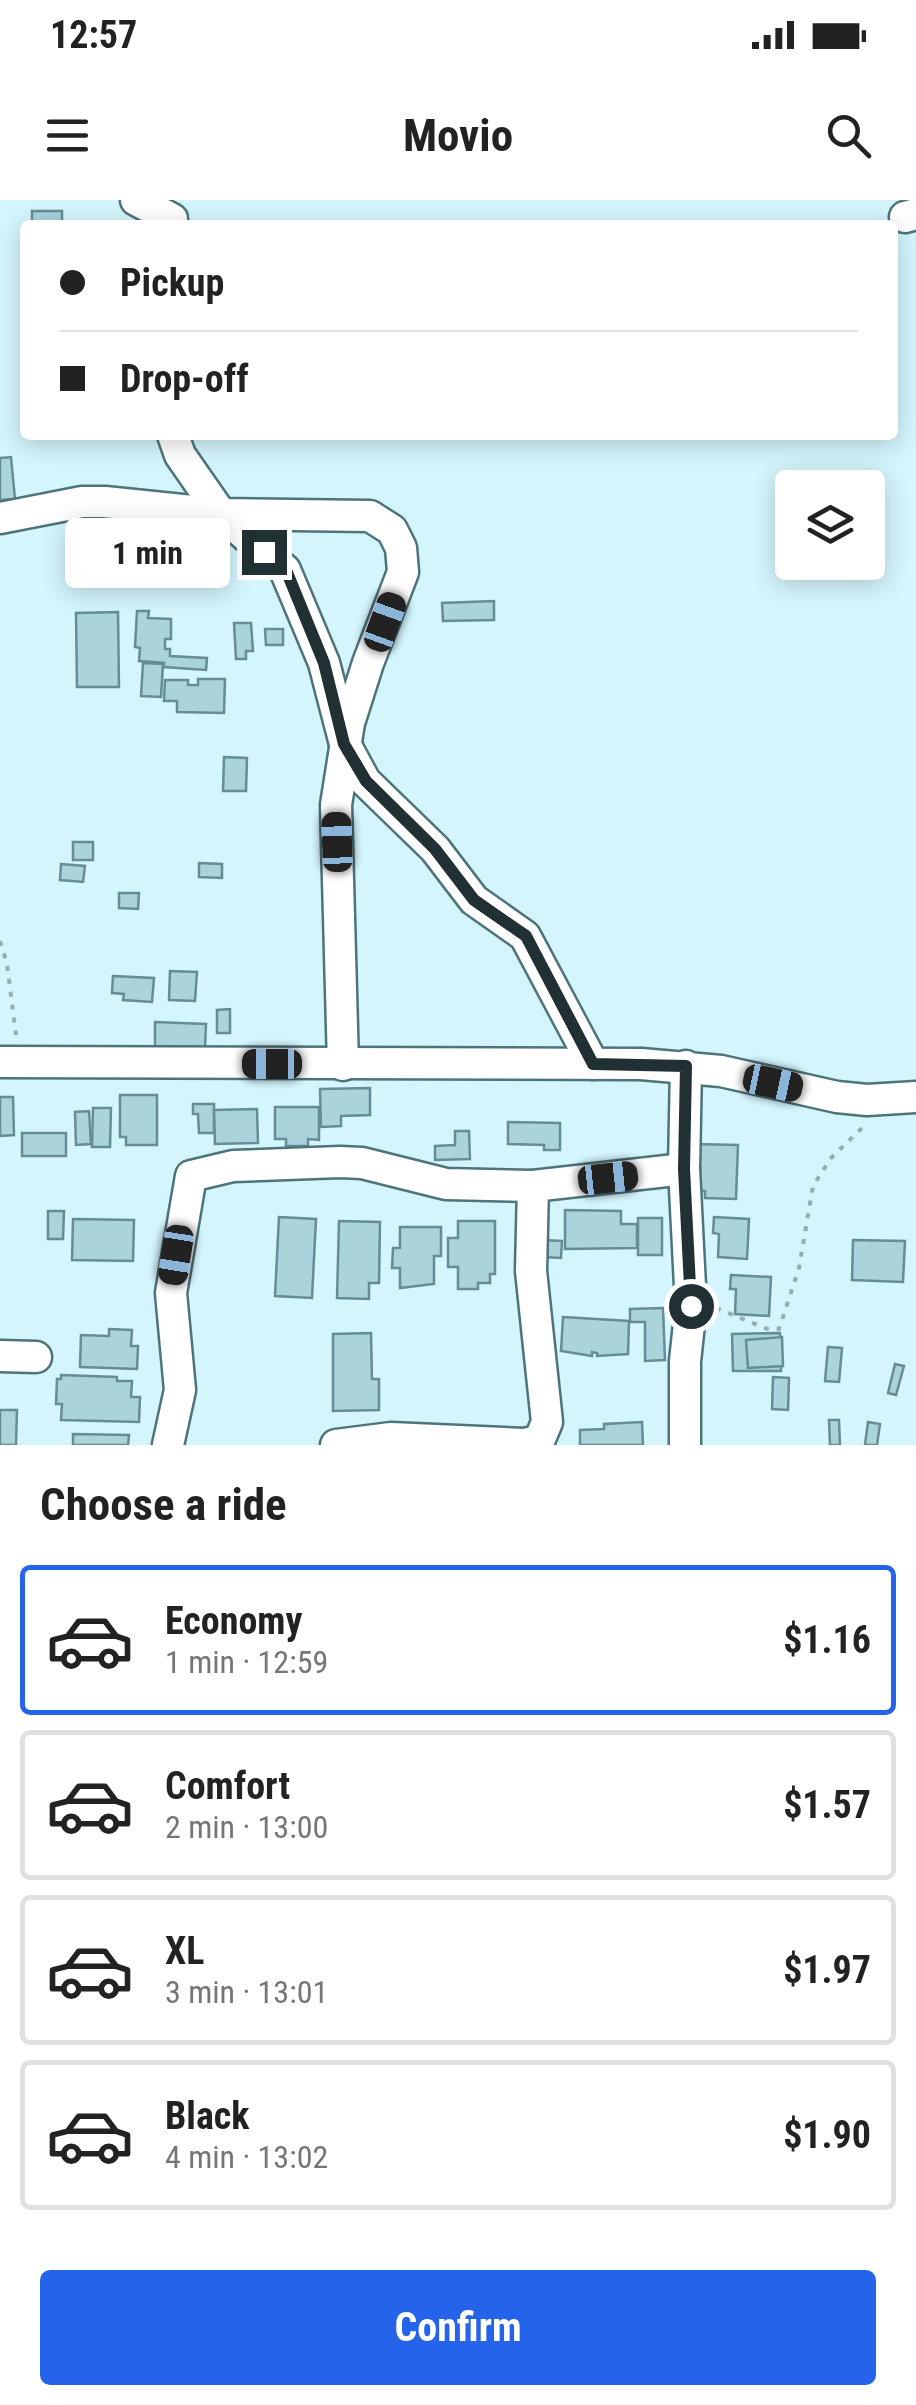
<!DOCTYPE html>
<meta charset="utf-8">
<style>
body{margin:0;font-family:"Roboto Condensed",sans-serif;background:#f6f6f6;color:#222;height:100vh;display:flex;flex-direction:column;font-size:38px;white-space:nowrap}
*{box-sizing:border-box;margin:0}
p{font-size:32px;color:#767676}
.icon{flex:none;width:55px;height:55px;fill:none;stroke:currentColor;stroke-width:2;stroke-linecap:round;stroke-linejoin:round}
.map{position:relative;height:1245px;overflow:hidden}
.details{display:flex;flex-direction:column;background:#fff;flex:1}
.details>*{flex:none}
.hud{position:absolute;left:20px;top:20px;width:878px;height:220px;border-radius:10px;box-shadow:0 5px 25px #0003;display:grid;align-content:center;height:220px;padding:0 40px;background:#fff}
.controls{position:absolute;left:775px;top:270px;display:grid;gap:20px}
.controls a{display:grid;place-items:center;width:110px;height:110px;border-radius:10px;background:#fff;box-shadow:0 5px 25px #0003;font-size:50px}
.end{position:absolute;width:45px;height:45px;margin:-22px;border:12px solid #203033;background:#fff;box-shadow:0 0 0 5px #fff}
.from{border-radius:50%}
.bubble{position:absolute;height:70px;border-radius:10px;background:#fff;box-shadow:0 5px 25px #0003;font-size:32px;font-weight:700;line-height:70px;text-align:center}
.car{position:absolute;width:30px;height:60px;margin:-30px -15px;border-radius:12px;box-shadow:0 0 8px 2px #0007;background:linear-gradient(#222 24%,#8ab4d8 0 40%,#222 0 76%,#8ab4d8 0 86%,#222 0)}
.hud b{display:flex;align-items:center;gap:35px;height:95px;font-size:38px}
.hud b+b{border-top:2px solid #e0e0e0}
.hud i{width:25px;height:25px;background:#222}
ul{padding:0;list-style:none}
li{display:flex;align-items:center;gap:30px;height:150px;margin:0 20px 15px;padding:0 20px;border:5px solid #e0e0e0;border-radius:10px}
li div{flex:1}
li b{display:block;font-size:38px}
li em{font-style:normal;font-weight:700}
li.current{border-color:#2563eb}
li>.icon{width:90px;height:90px;stroke-width:1.5}
h2{padding:0 40px;font-size:45px;line-height:120px}
.primary-button{display:flex;gap:20px;margin-top:auto;padding:20px 40px}
.primary-button a{flex:1;height:115px;border-radius:10px;background:#2563eb;color:#fff;font-size:40px;font-weight:700;line-height:115px;text-align:center}
.status{display:flex;justify-content:space-between;align-items:center;height:70px;padding:0 50px;background:#fff;direction:ltr}
.status svg{height:28px;fill:currentColor}
header{display:flex;justify-content:space-between;align-items:center;height:130px;padding:0 40px;background:#fff;font-size:45px;font-weight:700}
.map>svg:first-child{display:block}
</style>
<div class="status"><b>12:57</b><svg viewBox="0 0 49 12"><path d="M0 12V9h3v3zM5 12V6h3v6zM10 12V3h3v9zM15 12V0h3v12zM26 1h20v11H26zM47 4h2v5h-2z"/></svg></div>
<header><svg class="icon" aria-label="menu" viewBox="0 0 24 24"><path d="M4 6h16M4 12h16M4 18h16"/></svg>Movio<svg class="icon" aria-label="search" viewBox="0 0 24 24"><circle cx="10" cy="10" r="6"/><path d="M15 15l6 6"/></svg></header>
<div class="map">
<svg width="916" height="1245" viewBox="0 0 916 1245">
<rect width="100%" height="100%" fill="#d4f5fc"/>
<!-- building -->
<g fill="#aad3db" stroke="#668d95" stroke-width="2.5">
<rect x="32" y="11" width="30" height="14"/>
<polygon points="11,257 15,299 0,300 0,258"/>
<polygon points="494,401 494,420 443,421 442,403"/>
<polygon points="137,411 149,411 148,418 171,419 171,439 165,439 165,449 170,449 170,456 207,458 206,470 164,467 164,463 139,461 140,448 135,447"/>
<polygon points="118,412 119,487 77,487 76,413"/>
<polygon points="234,423 251,423 253,451 246,451 246,459 236,459"/>
<polygon points="265,429 283,429 283,445 266,445"/>
<polygon points="143,463 163,464 161,497 141,496"/>
<polygon points="198,479 225,479 224,513 177,512 177,501 164,501 165,480 188,480 188,485 198,485"/>
<polygon points="224,557 247,558 246,591 223,591"/>
<rect x="73" y="642" width="20" height="18"/>
<polygon points="199,663 222,664 222,678 199,677"/>
<polygon points="61,664 85,666 83,682 60,680"/>
<polygon points="119,693 139,693 138,709 119,708"/>
<polygon points="170,771 197,772 195,801 169,800"/>
<polygon points="113,776 154,778 152,802 123,800 124,794 112,793"/>
<polygon points="230,809 230,833 217,833 217,810"/>
<polygon points="155,822 206,824 205,848 155,846"/>
<polygon points="370,888 370,915 341,916 341,926 321,927 320,889"/>
<polygon points="120,895 157,895 157,945 126,945 126,937 120,937"/>
<polygon points="0,897 13,897 14,935 0,936"/>
<polygon points="193,904 214,904 214,933 199,933 198,914 193,914"/>
<polygon points="275,907 319,907 319,940 308,939 308,946 286,946 286,939 275,939"/>
<polygon points="93,908 111,908 110,947 92,947"/>
<polygon points="257,909 258,943 215,944 214,910"/>
<polygon points="89,911 91,944 76,945 75,912"/>
<polygon points="508,922 560,923 560,950 544,950 544,945 508,944"/>
<polygon points="455,931 469,931 470,959 435,960 435,946 455,945"/>
<rect x="22" y="933" width="44" height="23"/>
<polygon points="694,944 738,945 736,999 705,998 705,991 692,991"/>
<polygon points="565,1010 621,1011 621,1024 637,1024 637,1048 565,1049"/>
<polygon points="48,1011 64,1011 63,1039 48,1039"/>
<polygon points="279,1017 316,1019 312,1098 275,1096"/>
<polygon points="714,1017 749,1019 747,1059 718,1057 719,1034 713,1033"/>
<rect x="638" y="1018" width="24" height="37"/>
<polygon points="73,1019 134,1020 133,1061 72,1060"/>
<polygon points="339,1021 380,1022 379,1083 369,1083 369,1099 337,1098"/>
<polygon points="458,1021 495,1021 495,1074 490,1074 490,1083 478,1083 478,1089 458,1089 458,1067 448,1067 448,1038 458,1038"/>
<polygon points="400,1027 441,1027 441,1056 434,1056 434,1084 400,1088 400,1068 392,1068 393,1048 400,1048"/>
<polygon points="543,1040 562,1041 561,1058 543,1057"/>
<polygon points="853,1040 905,1041 903,1082 852,1080"/>
<polygon points="731,1075 771,1077 769,1116 735,1114 736,1089 730,1089"/>
<polygon points="663,1108 665,1160 645,1161 645,1122 630,1122 630,1109"/>
<polygon points="563,1117 629,1121 628,1154 597,1156 597,1153 592,1152 592,1156 561,1151"/>
<polygon points="109,1129 132,1130 131,1146 138,1146 137,1169 80,1167 81,1135 109,1136"/>
<polygon points="371,1133 372,1179 379,1179 379,1210 333,1211 333,1134"/>
<polygon points="780,1133 781,1171 733,1171 732,1134"/>
<polygon points="782,1137 783,1166 748,1168 746,1140"/>
<polygon points="828,1147 842,1148 839,1182 825,1181"/>
<polygon points="895,1164 904,1166 896,1195 888,1193"/>
<polygon points="61,1175 117,1177 117,1181 132,1181 131,1197 140,1197 139,1222 61,1220 62,1204 56,1204 57,1179 61,1179"/>
<polygon points="773,1177 789,1178 788,1210 772,1209"/>
<polygon points="0,1210 17,1210 16,1245 0,1245"/>
<polygon points="829,1220 839,1220 840,1245 830,1245"/>
<polygon points="642,1222 643,1245 580,1245 580,1230 604,1229 604,1224"/>
<polygon points="868,1222 880,1224 877,1245 865,1245"/>
<polygon points="73,1234 129,1235 128,1245 73,1245"/>
</g>
<g fill="none" stroke-linecap="round" stroke-linejoin="round">
<!-- street casing -->
<g stroke="#4d747b" stroke-width="35">
<g id="street">
<polyline points="136,0 172,19 172,25"/>
<polyline points="905,17 916,14"/>
<polyline points="173,235 180,255 221,314 285,370 324,463 345,544 365,581 435,649 474,700 525,736 593,864"/>
<polyline points="0,318 82,302 105,302 221,314 370,316 392,330 401,348 403,372 368,463 349,523 336,605 343,865"/>
<polyline points="0,862 641,864 721,871 837,897 867,900 916,897"/>
<polyline points="0,1156 36,1157"/>
<polyline points="168,1245 180,1190 171,1093 191,976 233,966 340,962 362,963 446,984 533,986"/>
<polyline points="336,1245 391,1238 524,1244 539,1241 547,1222 531,1071 533,986 684,969"/>
<polyline points="685,1245 685,1161 691,1106 684,969 686,866"/>
</g>
</g>
<!-- path -->
<g stroke="#93aeb3" stroke-width="4" stroke-dasharray="5 8" stroke-linecap="butt">
<polyline points="0,741 7,764 16,835"/>
<polyline points="716,1108 770,1130 779,1129 799,1068 813,986 831,958 864,926"/>
</g>
<!-- street -->
<use href="#street" stroke="#fff" stroke-width="30"/>
</g>
<g fill="none" stroke-linecap="round" stroke-linejoin="round">
<!-- route -->
<polyline stroke="#203033" stroke-width="12" points="264,352 286,370 324,463 344,544 366,581 435,649 474,700 526,736 593,864 686,866 684,969 691,1106"/>
</g>
</svg>
<div class="controls">
<a><svg class="icon" aria-label="layers" viewBox="0 0 24 24"><path d="M12 4l9 5-9 5-9-5zM3 14l9 5 9-5"/></svg></a>
</div>
<i class="end from" style="left:691px;top:1106px"></i>
<i class="end" style="left:264px;top:352px"></i>
<div class="bubble" style="left:65px;top:318px;width:165px">1 min</div>
<i class="car" style="left:385px;top:422px;rotate:20deg"></i>
<i class="car" style="left:337px;top:642px;rotate:358deg"></i>
<i class="car" style="left:272px;top:864px;rotate:270deg"></i>
<i class="car" style="left:773px;top:883px;rotate:102deg"></i>
<i class="car" style="left:608px;top:978px;rotate:84deg"></i>
<i class="car" style="left:176px;top:1055px;rotate:189deg"></i>
<div class="hud">
<b><i class="from"></i>Pickup</b>
<b><i></i>Drop-off</b>
</div>
</div>
<section class="details">
<h2>Choose a ride</h2>
<ul>
<li class="current"><svg class="icon" aria-label="car" viewBox="0 0 24 24"><path d="M5 17H2v-5l4-1 3-4h7l3 4 3 1v5h-3M9 17h6M6 11h13"/><circle cx="7" cy="17" r="2"/><circle cx="17" cy="17" r="2"/></svg><div><b>Economy</b><p>1 min · 12:59</p></div><em>$1.16</em></li>
<li><svg class="icon" aria-label="car" viewBox="0 0 24 24"><path d="M5 17H2v-5l4-1 3-4h7l3 4 3 1v5h-3M9 17h6M6 11h13"/><circle cx="7" cy="17" r="2"/><circle cx="17" cy="17" r="2"/></svg><div><b>Comfort</b><p>2 min · 13:00</p></div><em>$1.57</em></li>
<li><svg class="icon" aria-label="car" viewBox="0 0 24 24"><path d="M5 17H2v-5l4-1 3-4h7l3 4 3 1v5h-3M9 17h6M6 11h13"/><circle cx="7" cy="17" r="2"/><circle cx="17" cy="17" r="2"/></svg><div><b>XL</b><p>3 min · 13:01</p></div><em>$1.97</em></li>
<li><svg class="icon" aria-label="car" viewBox="0 0 24 24"><path d="M5 17H2v-5l4-1 3-4h7l3 4 3 1v5h-3M9 17h6M6 11h13"/><circle cx="7" cy="17" r="2"/><circle cx="17" cy="17" r="2"/></svg><div><b>Black</b><p>4 min · 13:02</p></div><em>$1.90</em></li>
</ul>
<div class="primary-button"><a>Confirm</a></div>
</section>
